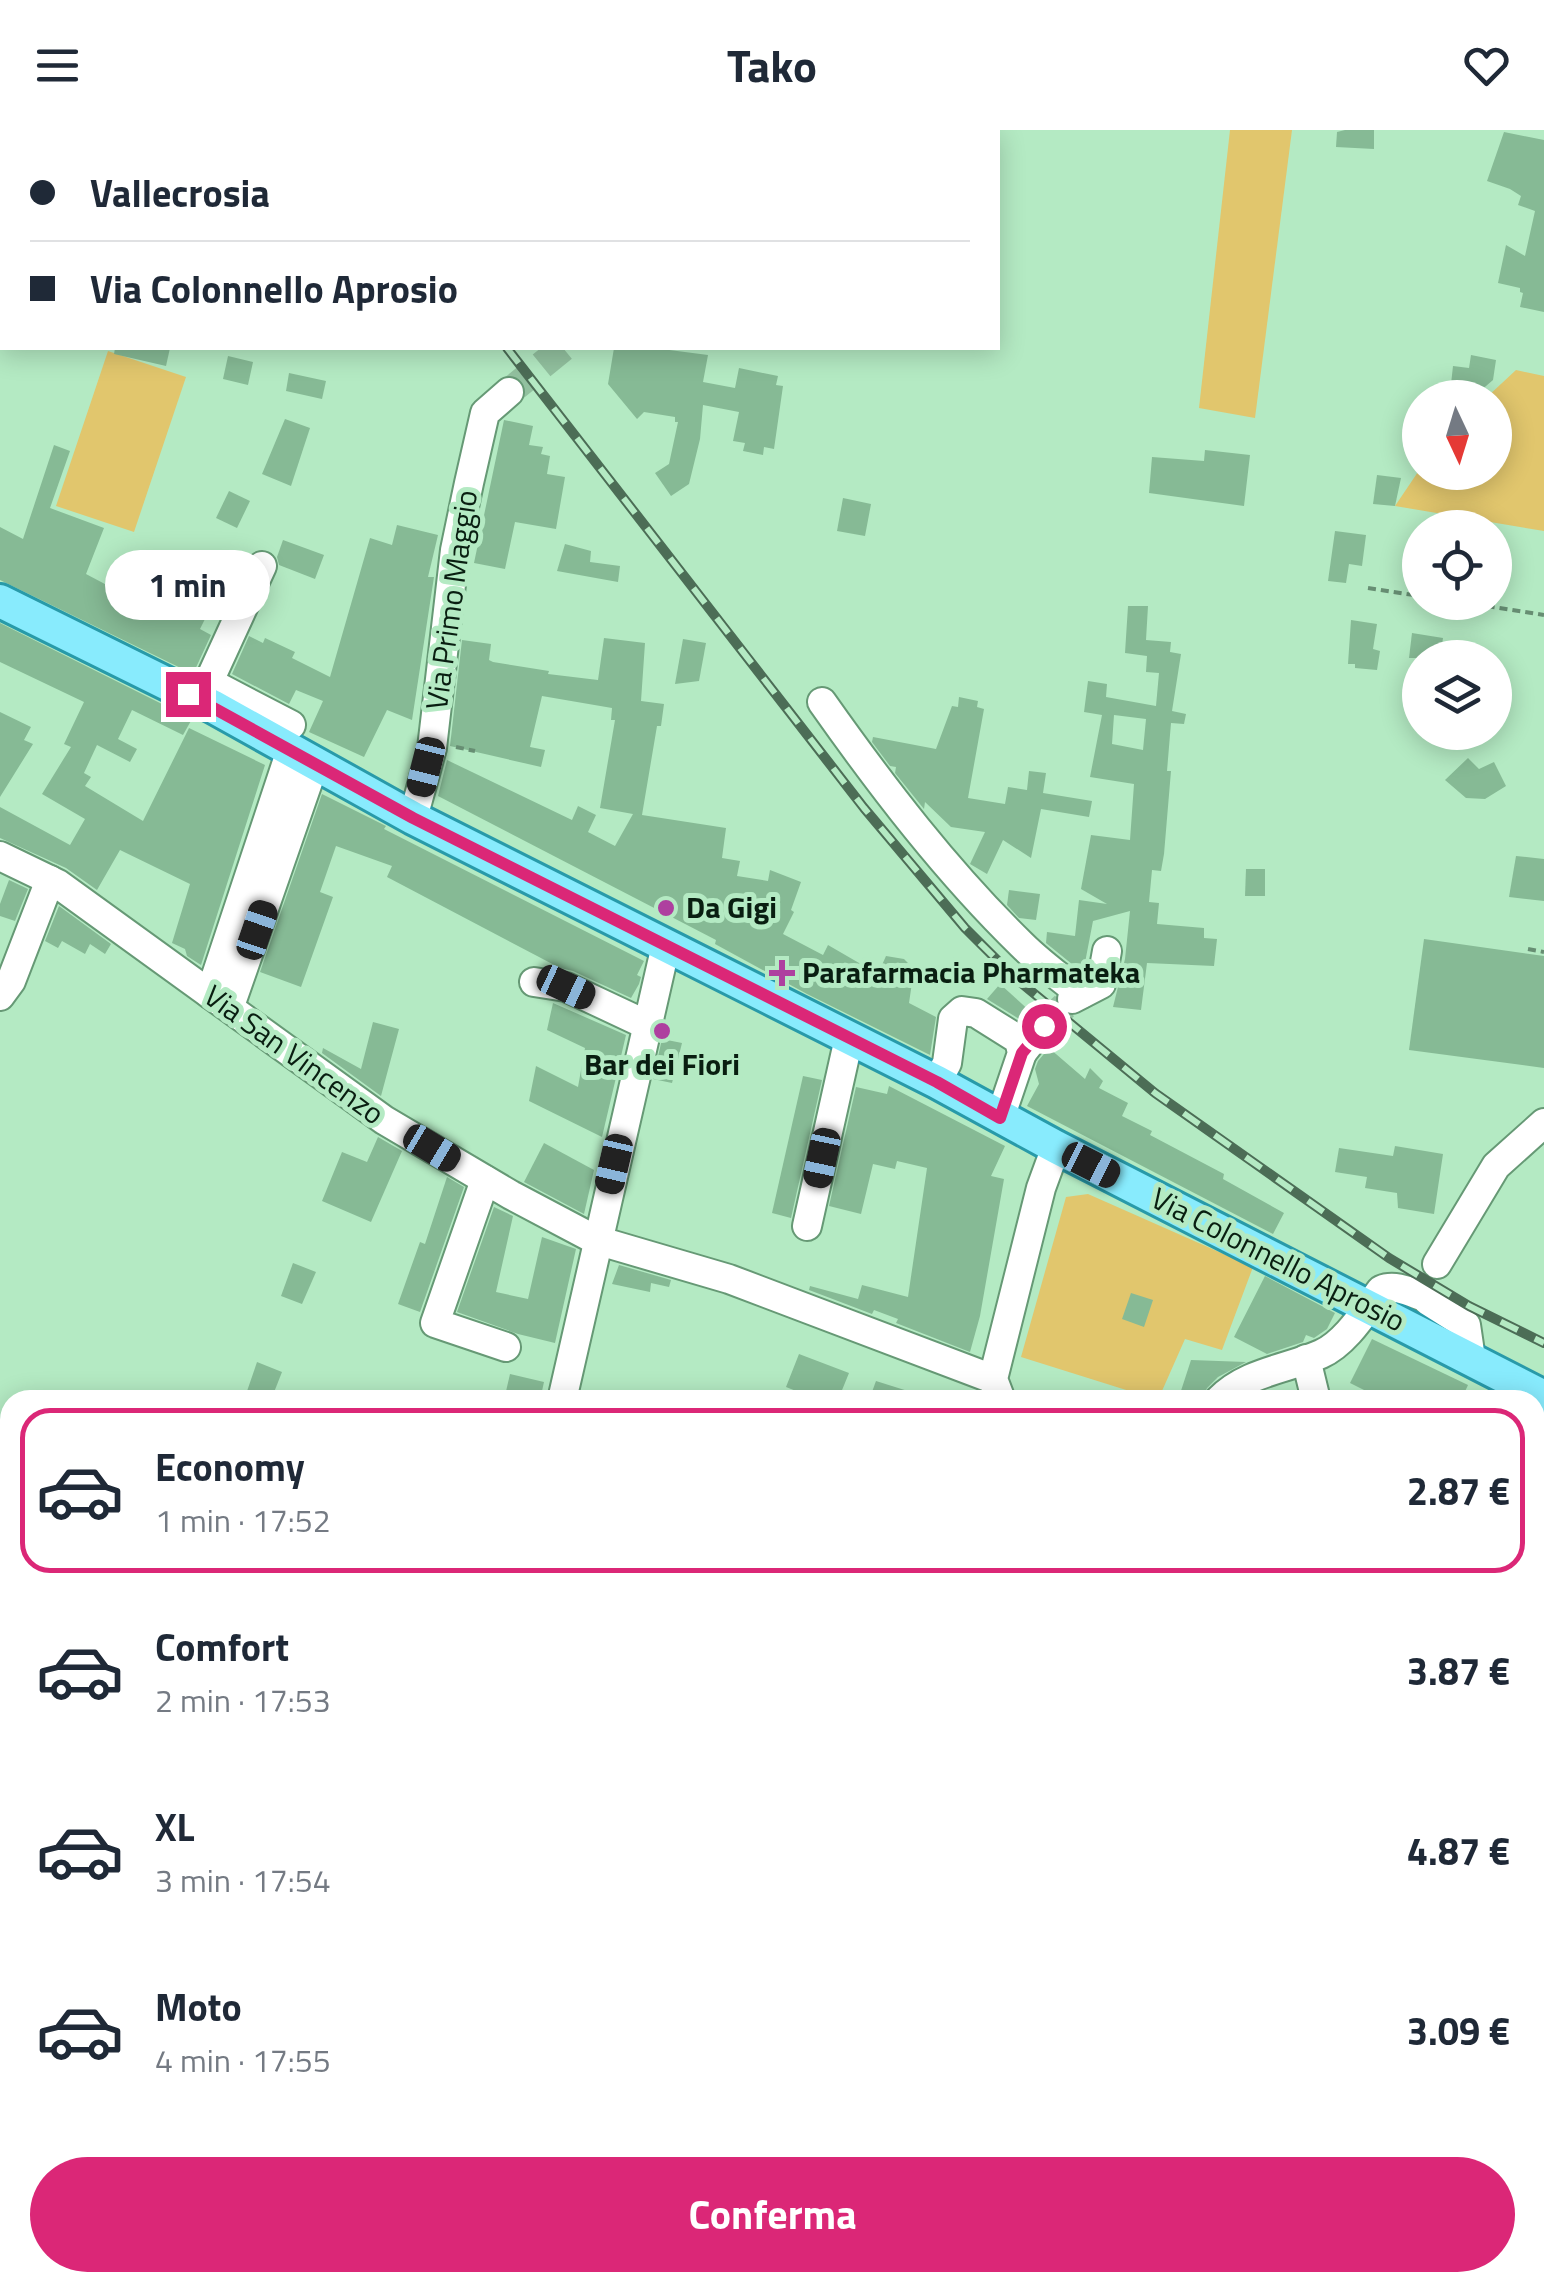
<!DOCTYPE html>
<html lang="it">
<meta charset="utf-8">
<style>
body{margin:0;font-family:"Titillium Web",sans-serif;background:#f2f2f3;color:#1f2937;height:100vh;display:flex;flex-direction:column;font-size:38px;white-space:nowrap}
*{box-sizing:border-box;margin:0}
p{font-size:32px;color:#747a83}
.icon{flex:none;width:55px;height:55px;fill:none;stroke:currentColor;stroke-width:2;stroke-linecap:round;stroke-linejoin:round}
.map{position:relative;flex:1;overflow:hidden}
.side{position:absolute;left:0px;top:1260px;width:1545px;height:902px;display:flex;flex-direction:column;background:#fff;border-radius:30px 30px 0 0;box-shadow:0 5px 25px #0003}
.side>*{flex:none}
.top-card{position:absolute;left:0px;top:0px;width:1000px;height:220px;box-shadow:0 5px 25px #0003;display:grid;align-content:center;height:220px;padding:0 30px;background:#fff}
.needle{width:65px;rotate:176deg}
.tools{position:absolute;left:1402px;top:250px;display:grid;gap:20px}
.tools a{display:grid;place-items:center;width:110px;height:110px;border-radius:50%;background:#fff;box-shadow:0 5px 25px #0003;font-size:50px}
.end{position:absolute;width:45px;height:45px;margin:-22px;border:12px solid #db2777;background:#fff;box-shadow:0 0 0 5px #fff}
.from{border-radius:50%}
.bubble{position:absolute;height:70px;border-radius:35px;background:#fff;box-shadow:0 5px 25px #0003;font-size:32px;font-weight:700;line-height:70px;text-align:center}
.car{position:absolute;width:30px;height:60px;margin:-30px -15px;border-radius:12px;box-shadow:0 0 8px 2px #0007;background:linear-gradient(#222 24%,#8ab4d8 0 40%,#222 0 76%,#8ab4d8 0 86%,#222 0)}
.top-card b{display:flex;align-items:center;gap:35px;height:95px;font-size:38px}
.top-card b+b{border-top:2px solid #e0e1e3}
.top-card i{width:25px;height:25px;background:#1f2937}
ul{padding:18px 0 0;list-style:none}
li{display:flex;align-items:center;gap:30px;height:165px;margin:0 20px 15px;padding:0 10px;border:5px solid transparent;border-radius:30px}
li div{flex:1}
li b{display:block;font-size:38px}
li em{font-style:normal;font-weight:700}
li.current{border-color:#db2777}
li>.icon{width:90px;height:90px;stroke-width:1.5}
.action{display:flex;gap:20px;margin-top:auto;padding:20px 30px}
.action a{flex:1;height:115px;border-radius:60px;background:#db2777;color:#fff;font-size:40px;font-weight:700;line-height:115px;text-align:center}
header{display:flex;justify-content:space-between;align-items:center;height:130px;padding:0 30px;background:#fff;font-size:45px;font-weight:700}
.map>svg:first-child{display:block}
</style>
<header><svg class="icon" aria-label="menu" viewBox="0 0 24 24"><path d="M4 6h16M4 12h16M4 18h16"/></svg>Tako<svg class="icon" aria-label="heart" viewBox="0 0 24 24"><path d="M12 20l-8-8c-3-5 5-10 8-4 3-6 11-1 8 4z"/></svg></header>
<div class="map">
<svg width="1544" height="2161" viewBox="0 0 1544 2161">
<rect width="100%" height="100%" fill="#b4eac3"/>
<!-- green -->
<g fill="#e1c66d">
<polygon points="1230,0 1292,0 1255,288 1199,278"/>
<polygon points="108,221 186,247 134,402 56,376"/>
<polygon points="1516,240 1544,246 1544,401 1395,376 1420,339 1420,342 1495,342 1495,268 1487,267"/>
<polygon points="1088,1064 1253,1137 1222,1220 1185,1209 1158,1270 1021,1227 1066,1067"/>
</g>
<!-- building -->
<g fill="#86ba95" fill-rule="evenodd">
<polygon points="1345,0 1374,0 1374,19 1336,17 1337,2"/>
<polygon points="1504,2 1544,10 1544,182 1520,177 1523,163 1520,162 1520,158 1498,153 1506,115 1525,126 1535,81 1518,75 1521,66 1510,59 1487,51"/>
<polygon points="115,218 170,218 166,236 114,224"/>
<polygon points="614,218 654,218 708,225 703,252 735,258 739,238 778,246 776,255 783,256 774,319 764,317 763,325 743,321 745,313 733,311 739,282 703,275 700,309 689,354 671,366 655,343 669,334 678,292 675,292 675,287 644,282 637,289 608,254"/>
<polygon points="1471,225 1496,230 1493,250 1479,262 1451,254 1453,236 1469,238"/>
<polygon points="228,226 253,232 248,255 223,249"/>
<polygon points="289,243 326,251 322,269 286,261"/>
<polygon points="285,289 310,298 291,356 262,344"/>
<polygon points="504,290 533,296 529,315 543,317 541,324 550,326 547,344 565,347 556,399 515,392 505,439 474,433"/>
<polygon points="54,315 70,321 50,378 104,398 86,444 167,487 184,454 175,449 185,430 201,438 206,429 229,441 200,499 211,505 193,544 0,450 0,397 23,409"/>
<polygon points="1205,320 1250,325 1244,376 1149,363 1152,327 1204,331"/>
<polygon points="1377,345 1401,348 1395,376 1373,374"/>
<polygon points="229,361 250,371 237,398 216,388"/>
<polygon points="843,368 871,374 865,406 837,401"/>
<polygon points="397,395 438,405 428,447 434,447 412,590 387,580 364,627 309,602 323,571 296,560 289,574 232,544 249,506 263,513 265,508 295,522 292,528 330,547 370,408 392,415"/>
<polygon points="1335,401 1366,405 1362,436 1349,434 1346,453 1328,451"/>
<polygon points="283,410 324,425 315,449 279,435 277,427"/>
<polygon points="565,414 591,421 590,432 620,436 618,452 557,441"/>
<path d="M 1128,476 L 1148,476 L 1146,510 L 1171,512 L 1170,522 L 1181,524 L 1172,581 L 1186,584 L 1184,594 L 1171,593 L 1167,641 L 1171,641 L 1164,724 L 1161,741 L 1152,740 L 1149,772 L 1159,773 L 1157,794 L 1204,798 L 1204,808 L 1217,809 L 1214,836 L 1147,833 L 1141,880 L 1113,877 L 1125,829 L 1130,781 L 1093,791 L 1083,843 L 1046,813 L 1047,802 L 1075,806 L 1079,770 L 1107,774 L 1081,759 L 1091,705 L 1130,710 L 1134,654 L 1090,647 L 1102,585 L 1084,582 L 1088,551 L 1107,554 L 1106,567 L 1156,576 L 1159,543 L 1146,542 L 1147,526 L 1125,523 ZM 1114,585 L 1146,589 L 1143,620 L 1112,614 Z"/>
<polygon points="1351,490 1377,494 1373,519 1380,521 1377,540 1355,538 1355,534 1348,534"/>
<polygon points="0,493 192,589 183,605 132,580 118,609 137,619 130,632 97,615 84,643 91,647 85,656 143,691 189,598 265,635 201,835 187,826 185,819 172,813 190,754 120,720 97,760 66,738 0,708 0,677 70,715 85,689 42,664 71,617 64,614 84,572 0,532"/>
<polygon points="1412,503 1443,508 1440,528 1409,528"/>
<polygon points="604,508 645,513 641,571 664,574 661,596 657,596 642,685 726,698 722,728 740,731 737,746 768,751 770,740 801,752 791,780 794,782 783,804 823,825 828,815 878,844 886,826 904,829 914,839 909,873 936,887 930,925 807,864 715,814 716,810 438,666 447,630 572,690 578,676 596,685 588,702 615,716 633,684 600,678 615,590 611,590 612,578 542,566 530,617 545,620 541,637 450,616 462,510 491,514 489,530 493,532 549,541 548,544 598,550"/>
<polygon points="683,509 706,513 699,551 675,554"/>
<polygon points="959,567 978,571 977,577 984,579 968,668 1005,674 1008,657 1027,660 1029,641 1046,643 1043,663 1092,671 1089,687 1041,679 1031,728 1003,710 987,744 970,734 985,702 951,697 925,672 924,679 895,643 896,637 890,636 872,612 873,607 936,619 952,576 958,577"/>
<polygon points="0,582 31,597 24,610 33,614 0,667"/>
<polygon points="1468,628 1479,639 1494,632 1506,656 1485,669 1466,668 1445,650"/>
<polygon points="322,664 386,696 384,699 644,831 637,845 641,847 639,854 631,868 573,841 560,838 387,747 392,736 336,716 320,762 333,767 301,857 260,842"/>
<polygon points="1516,726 1544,729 1544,771 1509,767"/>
<polygon points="1246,739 1265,739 1265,766 1245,766"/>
<polygon points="9,750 28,759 15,791 0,786 0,774"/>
<polygon points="1009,760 1040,764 1036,790 1019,788 1007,775"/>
<polygon points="59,776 111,814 105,824 90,814 85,824 62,811 58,818 45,811"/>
<polygon points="1424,809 1544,826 1544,938 1409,920"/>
<polygon points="1000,854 1032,883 1024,892 987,869"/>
<polygon points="553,873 626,905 602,1007 529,971 536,936 578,957 585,918 547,900"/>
<polygon points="373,892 399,899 381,966 322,923 323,918 361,939"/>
<polygon points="662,909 682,913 672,953 653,949"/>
<polygon points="1049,918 1085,949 1090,938 1103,951 1099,958 1128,973 1122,986 1152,1001 1150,1005 1224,1044 1223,1049 1284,1083 1273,1104 1027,976 1039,954 1035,939 1038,931"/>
<polygon points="803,946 822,950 791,1088 772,1083"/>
<polygon points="889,956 1005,1016 991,1046 1004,1049 980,1186 970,1222 896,1193 898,1189 874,1180 872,1184 809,1160 810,1156 858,1169 862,1155 908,1167 927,1038 897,1031 895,1039 873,1034 861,1084 829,1076 856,957 887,964"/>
<polygon points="378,1007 402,1021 371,1092 322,1071 342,1022 367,1032"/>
<polygon points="544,1013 594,1040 584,1084 524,1052"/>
<polygon points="1395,1016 1443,1024 1434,1084 1398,1078 1397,1063 1365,1058 1367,1047 1335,1042 1339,1018 1393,1026"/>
<polygon points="447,1047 464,1057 420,1182 398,1174 420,1112 425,1114"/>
<polygon points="494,1077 513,1086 496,1162 528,1169 542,1107 576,1119 555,1213 518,1204 457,1182"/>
<polygon points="293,1133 316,1142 302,1174 281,1166"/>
<polygon points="619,1135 671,1150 669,1157 651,1153 650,1162 612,1154"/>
<polygon points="1265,1146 1335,1183 1327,1199 1314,1208 1306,1205 1303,1212 1267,1224 1234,1207"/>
<polygon points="1131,1163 1153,1170 1144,1197 1122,1189"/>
<polygon points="1372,1209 1468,1255 1461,1270 1384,1270 1350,1253"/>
<polygon points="799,1224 849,1243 838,1270 804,1270 806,1265 786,1257"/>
<polygon points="1191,1230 1246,1232 1218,1247 1207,1258 1202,1270 1178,1270"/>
<polygon points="257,1232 282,1242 271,1270 244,1270"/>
<polygon points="510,1244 544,1252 540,1270 504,1270"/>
<polygon points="876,1251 930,1268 929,1270 869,1270"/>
</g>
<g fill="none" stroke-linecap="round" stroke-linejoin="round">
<!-- minor-tunnel -->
<g stroke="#92c19f" stroke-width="28" stroke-dasharray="28 14" stroke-linecap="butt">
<polyline points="509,262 563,218"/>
<polyline points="1044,895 1072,869"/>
</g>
<!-- minor casing -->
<g stroke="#669975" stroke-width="32">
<g id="minor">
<polyline points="383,0 385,2"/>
<polyline points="635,2 636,0"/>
<polyline points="220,558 291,595"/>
<polyline points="200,571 262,436"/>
<path d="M 822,572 C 882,657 947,742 1022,815 C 1040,833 1061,848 1081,864"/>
<polyline points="413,688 432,618 455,420 469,353 485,283 509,262"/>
<polyline points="0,726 58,754 384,990 511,1065 596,1110 729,1149 993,1249"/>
<polyline points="534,852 566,857 647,895"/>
<polyline points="210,864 291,620"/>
<polyline points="0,866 11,851 50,750"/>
<polyline points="1072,869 1101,854 1107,821"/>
<polyline points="230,876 315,632"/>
<polyline points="1022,923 1044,895"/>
<polyline points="937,952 947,933 953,889 962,881 976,883 1019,910 1022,923 1000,988"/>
<polyline points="485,1050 435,1193 506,1217"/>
<polyline points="807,1096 849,908"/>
<polyline points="1437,1134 1496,1036 1544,993"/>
<polyline points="1422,1159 1428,1171 1466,1195 1471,1229"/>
<polyline points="1306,1229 1316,1270"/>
<polyline points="562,1270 666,815"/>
<polyline points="1001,1270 993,1249 1041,1058 1056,1017"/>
<path d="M 1219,1270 C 1246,1242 1287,1239 1321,1224 C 1346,1213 1365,1181 1381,1160 C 1395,1154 1410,1162 1424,1167"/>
<polyline points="1535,1438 1544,1440"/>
<polyline points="1544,1495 1536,1539 1544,1554"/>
<polyline points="0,1608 10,1573"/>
<polyline points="1535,1773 1544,1771"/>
<polyline points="0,1946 10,1943"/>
<polyline points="1326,2152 1327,2161"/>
<polyline points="440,2161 445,2152"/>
</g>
</g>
<!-- major casing -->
<g stroke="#289aa9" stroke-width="38">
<polyline id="major" points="0,471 212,576 413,688 937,952 1056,1017 1544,1267"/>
</g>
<!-- path -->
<g stroke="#678e73" stroke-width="4" stroke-dasharray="8 5" stroke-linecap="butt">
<polyline points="1368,458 1420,466"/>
<polyline points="1461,472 1544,485"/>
<polyline points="456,617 475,621"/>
<polyline points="1528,819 1544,822"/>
<polyline points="188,2161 189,2152"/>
</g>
<!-- minor -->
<use href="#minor" stroke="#fff" stroke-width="28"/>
<!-- major -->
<use href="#major" stroke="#88ebfd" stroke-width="32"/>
<!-- rail casing -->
<g stroke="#4c6d56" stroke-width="10">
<g id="rail">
<polyline points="333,0 335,2"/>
<polyline points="507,218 864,678 965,798 1014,847 1155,963 1389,1128 1469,1176 1544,1213"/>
</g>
</g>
<!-- rail -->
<use href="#rail" stroke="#b4eac3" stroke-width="6" stroke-dasharray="19" stroke-linecap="butt"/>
</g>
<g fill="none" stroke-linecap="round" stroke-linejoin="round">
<!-- route -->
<polyline stroke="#db2777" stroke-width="12" points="188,564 413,688 937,952 1000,988 1022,923 1044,896"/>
</g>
<!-- markers -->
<g fill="#ae409f" stroke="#b4eac3" stroke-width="4">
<circle cx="666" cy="778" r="10"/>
<path d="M777 828h10v10h10v10h-10v10h-10v-10h-10v-10h10z"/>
<circle cx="662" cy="901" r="10"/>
</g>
<g text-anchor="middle" stroke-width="10" stroke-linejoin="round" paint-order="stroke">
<!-- street labels -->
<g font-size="30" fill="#091e11" stroke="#b4eac3">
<text transform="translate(452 470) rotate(-82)" y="10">Via Primo Maggio</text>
<text transform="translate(294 925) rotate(36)" y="10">Via San Vincenzo</text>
<text transform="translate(1278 1130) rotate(27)" y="10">Via Colonnello Aprosio</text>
</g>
<!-- poi labels -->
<g font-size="30" font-weight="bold" fill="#091e11" stroke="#b4eac3" text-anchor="start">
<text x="686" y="788">Da Gigi</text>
<text x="802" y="853">Parafarmacia Pharmateka</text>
<text x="662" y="945" text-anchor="middle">Bar dei Fiori</text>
</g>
</g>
</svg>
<div class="tools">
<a><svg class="needle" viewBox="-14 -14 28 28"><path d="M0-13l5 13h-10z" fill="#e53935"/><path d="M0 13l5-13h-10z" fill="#747a83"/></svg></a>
<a><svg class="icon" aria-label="locate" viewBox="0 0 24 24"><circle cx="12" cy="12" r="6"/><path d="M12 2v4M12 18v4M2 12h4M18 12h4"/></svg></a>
<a><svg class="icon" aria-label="layers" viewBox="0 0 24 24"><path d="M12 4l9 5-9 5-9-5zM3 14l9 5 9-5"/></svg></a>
</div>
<i class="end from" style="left:1044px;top:896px"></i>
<i class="end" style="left:188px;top:564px"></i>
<div class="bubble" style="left:105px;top:420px;width:165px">1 min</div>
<i class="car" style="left:426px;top:637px;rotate:194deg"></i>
<i class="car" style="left:257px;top:800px;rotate:19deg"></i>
<i class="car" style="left:566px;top:857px;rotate:115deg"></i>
<i class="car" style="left:432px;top:1018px;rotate:121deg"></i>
<i class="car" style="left:822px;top:1028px;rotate:192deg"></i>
<i class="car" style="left:614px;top:1034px;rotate:193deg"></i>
<i class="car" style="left:1091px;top:1035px;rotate:117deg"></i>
<div class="top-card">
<b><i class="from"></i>Vallecrosia</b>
<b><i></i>Via Colonnello Aprosio</b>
</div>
<section class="side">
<ul>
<li class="current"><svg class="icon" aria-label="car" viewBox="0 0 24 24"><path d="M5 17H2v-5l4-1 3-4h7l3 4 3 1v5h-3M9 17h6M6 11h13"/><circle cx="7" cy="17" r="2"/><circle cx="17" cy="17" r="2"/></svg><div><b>Economy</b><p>1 min · 17:52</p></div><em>2.87 €</em></li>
<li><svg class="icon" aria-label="car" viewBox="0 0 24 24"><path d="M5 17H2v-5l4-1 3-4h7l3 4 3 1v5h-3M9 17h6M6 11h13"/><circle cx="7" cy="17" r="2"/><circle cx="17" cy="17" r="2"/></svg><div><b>Comfort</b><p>2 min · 17:53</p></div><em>3.87 €</em></li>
<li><svg class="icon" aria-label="car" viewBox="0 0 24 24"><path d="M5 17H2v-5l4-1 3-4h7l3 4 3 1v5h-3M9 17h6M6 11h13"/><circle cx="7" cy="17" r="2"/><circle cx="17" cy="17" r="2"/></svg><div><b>XL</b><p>3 min · 17:54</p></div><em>4.87 €</em></li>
<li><svg class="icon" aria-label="car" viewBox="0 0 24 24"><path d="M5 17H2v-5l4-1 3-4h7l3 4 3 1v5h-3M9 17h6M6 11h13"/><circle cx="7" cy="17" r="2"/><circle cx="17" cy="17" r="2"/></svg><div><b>Moto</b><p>4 min · 17:55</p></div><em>3.09 €</em></li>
</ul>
<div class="action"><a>Conferma</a></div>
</section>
</div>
